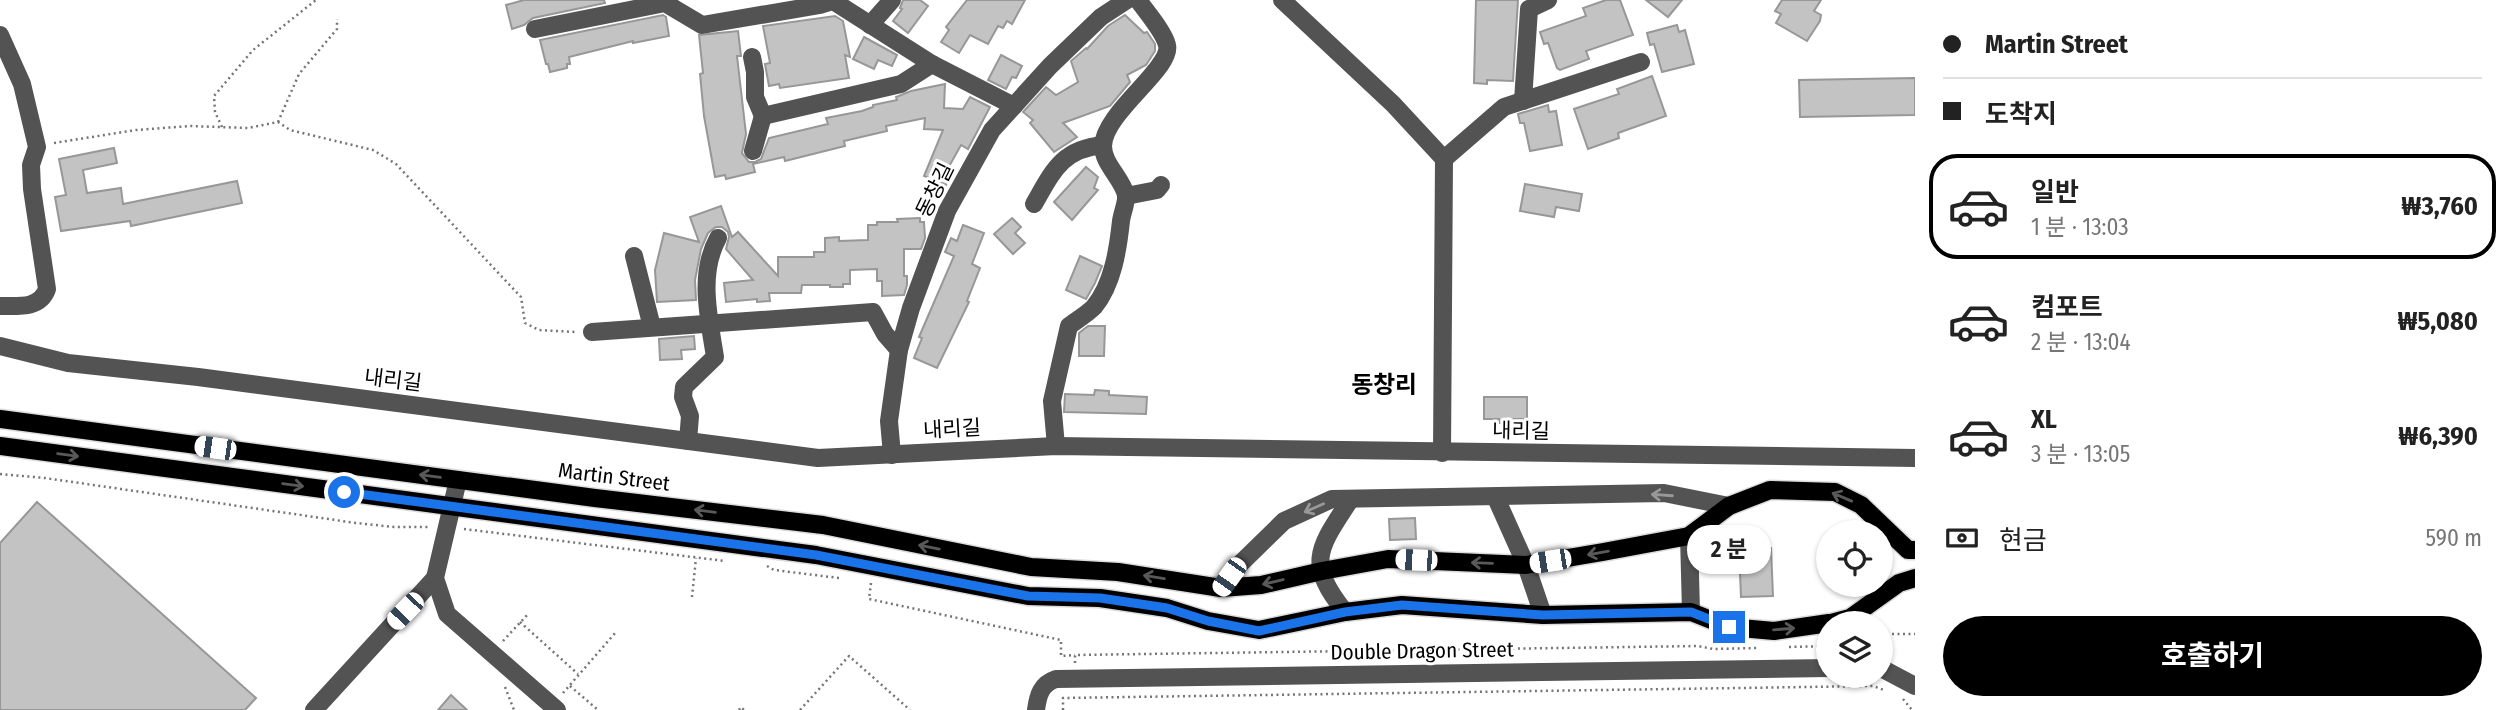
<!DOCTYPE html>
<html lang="ko">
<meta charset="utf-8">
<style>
body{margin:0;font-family:"Fira Sans Condensed","Noto Sans KR",sans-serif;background:#f6f6f6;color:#222;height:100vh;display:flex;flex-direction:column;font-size:26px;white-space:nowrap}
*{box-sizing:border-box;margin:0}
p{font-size:23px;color:#767676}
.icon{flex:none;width:38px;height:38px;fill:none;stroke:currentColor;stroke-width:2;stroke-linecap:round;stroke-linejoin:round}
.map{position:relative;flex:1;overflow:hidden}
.drawer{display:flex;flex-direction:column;background:#fff;width:595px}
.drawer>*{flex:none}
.top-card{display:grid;align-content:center;height:154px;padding:0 28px;background:#fff}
.buttons{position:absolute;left:1816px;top:520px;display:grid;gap:14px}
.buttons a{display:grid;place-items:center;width:77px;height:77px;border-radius:50%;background:#fff;box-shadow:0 2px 5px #0004;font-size:35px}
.end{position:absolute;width:32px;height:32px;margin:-16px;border:9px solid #1a73e8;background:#fff;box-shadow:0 0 0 4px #fff}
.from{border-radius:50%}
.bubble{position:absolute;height:49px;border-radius:24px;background:#fff;box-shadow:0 2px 5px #0004;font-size:23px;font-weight:700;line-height:49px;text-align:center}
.car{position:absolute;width:21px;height:42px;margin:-21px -10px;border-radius:9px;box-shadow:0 0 5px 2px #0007;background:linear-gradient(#fff 24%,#345 0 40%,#fff 0 76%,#345 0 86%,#fff 0)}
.top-card b{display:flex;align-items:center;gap:24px;height:66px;font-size:26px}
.top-card b+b{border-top:2px solid #e0e0e0}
.top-card i{width:18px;height:18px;background:#222}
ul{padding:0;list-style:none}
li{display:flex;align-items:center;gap:21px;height:105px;margin:0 14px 10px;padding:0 14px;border:4px solid transparent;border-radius:28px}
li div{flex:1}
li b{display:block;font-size:26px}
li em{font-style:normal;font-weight:700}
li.current{border-color:#000}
li>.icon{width:63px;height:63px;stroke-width:1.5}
.pay{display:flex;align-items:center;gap:18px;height:77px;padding:0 28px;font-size:26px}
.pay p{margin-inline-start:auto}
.action{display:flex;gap:14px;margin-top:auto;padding:14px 28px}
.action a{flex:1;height:80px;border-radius:42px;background:#000;color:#fff;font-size:28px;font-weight:700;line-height:80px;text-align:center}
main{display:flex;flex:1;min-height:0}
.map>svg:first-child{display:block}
</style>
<main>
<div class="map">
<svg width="1915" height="710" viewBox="0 0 1915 710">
<rect width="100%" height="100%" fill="#fff"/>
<!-- building -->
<g fill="#c3c3c3" stroke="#979797" stroke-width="2">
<polygon points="524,0 604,0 605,3 533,18 524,25 512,29 506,5"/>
<polygon points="903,0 920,0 928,6 908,33 893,21 902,9 900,8"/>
<polygon points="967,0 1025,0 1012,24 1007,21 1003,28 998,26 988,44 970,35 959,53 941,42 949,30 946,27"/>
<polygon points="1476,0 1518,0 1513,81 1487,80 1487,84 1474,83"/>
<polygon points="1606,0 1620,0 1633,35 1586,51 1589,59 1560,70 1557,68 1548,43 1544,44 1540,32 1586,16 1583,8"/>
<polygon points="1646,0 1682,0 1668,17"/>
<polygon points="1782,0 1821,0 1814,11 1821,15 1820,21 1807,41 1776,23 1781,14 1775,11"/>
<polygon points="663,15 666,17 669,36 633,43 633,41 569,57 570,64 567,64 567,68 550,72 548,64 546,64 540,40"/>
<polygon points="1125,15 1144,33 1147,32 1155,44 1155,51 1146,65 1127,75 1130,82 1110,106 1063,123 1077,137 1054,152 1030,123 1033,120 1023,112 1046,87 1056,95 1078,82 1071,61 1086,48 1087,49 1108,26"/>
<polygon points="835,16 843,21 850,57 845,55 849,78 780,88 779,84 769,86 765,64 770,63 763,26"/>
<polygon points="1677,25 1679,32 1685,30 1694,64 1662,72 1654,44 1650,45 1647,33"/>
<polygon points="738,31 741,56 737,56 746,134 742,153 749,162 755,162 761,159 769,138 828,124 826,118 862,111 873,107 873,105 897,100 896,97 911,91 945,84 944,108 963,109 970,97 990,107 968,149 961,145 947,170 951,171 946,185 924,176 943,130 924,129 925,118 886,126 887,131 844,141 845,146 785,161 784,157 753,164 755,172 726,179 725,175 715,177 704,116 700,74 703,73 699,35"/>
<polygon points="864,37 897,55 892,66 878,60 874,69 853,59"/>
<polygon points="1001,55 1022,66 1016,78 1012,77 1006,89 988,80"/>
<polygon points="1652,76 1666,116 1618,133 1619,138 1588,149 1574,109 1619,94 1617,89"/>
<polygon points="1915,78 1915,115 1800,117 1799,80"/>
<polygon points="1548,105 1549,112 1556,111 1562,145 1530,151 1524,123 1520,123 1518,114"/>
<polygon points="114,148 117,163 83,170 87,193 121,188 123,204 237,181 242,203 131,226 130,221 61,231 55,197 66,195 59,159"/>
<polygon points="1086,167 1098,177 1094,188 1098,190 1072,220 1054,202"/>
<polygon points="1525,184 1582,194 1579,211 1556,207 1554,217 1520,211"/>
<polygon points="721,206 732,237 738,232 778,276 778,257 814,257 814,252 825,252 825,238 839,237 839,241 868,240 868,225 877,225 877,222 898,222 897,219 920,218 920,222 924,222 925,238 921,249 904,249 904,276 907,276 907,285 904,295 882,296 882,281 877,281 877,269 850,270 850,284 843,284 843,287 830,287 830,285 802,285 801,293 769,293 770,301 757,302 757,299 726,302 724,283 753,280 726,249 729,237 728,232 722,227 716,227 708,233 701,249 695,280 696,300 657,302 655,270 664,233 699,242 690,217"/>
<polygon points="1012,218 1021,227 1015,233 1025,243 1013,254 994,234"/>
<polygon points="963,225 984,233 972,264 980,268 967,301 969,302 937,368 914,358 922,338 919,337 954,256 945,252 951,238 957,241"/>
<polygon points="1080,256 1102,266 1095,283 1086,299 1066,290"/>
<polygon points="1088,326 1105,326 1104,356 1079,356 1079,333"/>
<polygon points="694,336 695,349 681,350 682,359 660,360 659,339"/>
<polygon points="1095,390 1109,391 1109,395 1147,397 1146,414 1064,412 1065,394 1094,395"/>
<polygon points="1484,397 1527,397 1527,419 1514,419 1514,423 1499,423 1499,419 1484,419"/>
<polygon points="37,502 256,698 245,710 0,710 0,543"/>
<polygon points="1415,518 1416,539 1390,540 1389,519"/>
<polygon points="1771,548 1773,596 1741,597 1739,549"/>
<polygon points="451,695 467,710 438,710"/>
</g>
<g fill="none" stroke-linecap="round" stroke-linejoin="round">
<!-- major casing -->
<g stroke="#dbdbdb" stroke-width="21">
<g id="major">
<polyline points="0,419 595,498 823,525 1031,567 1118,572 1221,588 1261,585 1322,571 1388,559 1526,565 1603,552 1689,536 1729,506 1770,490 1835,492 1861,505 1908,550 1915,550"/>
<polyline points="0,446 816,555 1028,596 1100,598 1167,608 1208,621 1259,630 1345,612 1402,605 1543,615 1691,612 1729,627 1774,631 1829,623"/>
<polyline points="1831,623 1850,618 1899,583 1915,578"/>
</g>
</g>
<!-- path -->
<g stroke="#757575" stroke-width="2.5" stroke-dasharray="2 3.5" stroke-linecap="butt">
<polyline points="278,122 299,74 337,29 337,19"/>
<polyline points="222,127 215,112 214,96 253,50 316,0"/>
<polyline points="54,143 136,130 190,126 248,128 278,122 290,130 373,150 396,164 521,297 525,323 539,330 575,332"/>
<polyline points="0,474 45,478 356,523 394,527 430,527"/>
<polyline points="464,529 725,561"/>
<polyline points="767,566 774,570 839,578"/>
<polyline points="871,583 869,599 1061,640 1061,656 1075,655"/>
<polyline points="692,597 696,558"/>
<polyline points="520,622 578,674"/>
<polyline points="1881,634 1915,634"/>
<polyline points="503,641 528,614"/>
<polyline points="1789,647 1829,646"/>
<polyline points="1075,663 1075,655 1698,646 1713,649 1758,648"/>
<polyline points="570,686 598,710"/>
<polyline points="505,687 514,710"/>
<polyline points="563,693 616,632"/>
<polyline points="1903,699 1912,710"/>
<polyline points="739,710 741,707 744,710"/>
<polyline points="800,710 849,656 910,710"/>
<polyline points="1063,710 1063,698 1873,686 1884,690"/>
</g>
<!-- minor -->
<g stroke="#535353" stroke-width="18">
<polyline points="1282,0 1393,104 1444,159 1442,453"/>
<polyline points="870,25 892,0"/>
<polyline points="535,29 665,3 702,25 820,5 833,1 932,64 1014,106"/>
<path d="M 0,35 L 22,84 L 37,147 L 31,165 L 32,189 L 47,289 C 40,309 18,306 0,306"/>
<polyline points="752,57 755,72 755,97 763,116 901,84 932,64"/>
<polyline points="1523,101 1529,9 1548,0"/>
<polyline points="753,151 763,116"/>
<polyline points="1444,159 1504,107 1641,62"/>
<polyline points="1126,196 1157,190 1161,185"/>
<path d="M 1034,204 C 1053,171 1062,149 1103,145"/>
<polyline points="634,256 652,327"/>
<polyline points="592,332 873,312 885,334 899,350"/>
<polyline points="0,346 68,363 198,377 818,458 1056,446 1915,458"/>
<path d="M 688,441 L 690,416 L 683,397 L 684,387 L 715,357 C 709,318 698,274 718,238"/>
<path d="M 1056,446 L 1052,401 L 1069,326 C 1077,320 1087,314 1094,307 C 1113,284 1118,249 1121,221 C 1122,213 1127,202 1126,195 C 1122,178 1103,164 1103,146 C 1104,112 1173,68 1167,45 C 1164,32 1146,11 1138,0"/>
<polyline points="892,455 889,421 899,350 911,308 947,211 992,130 1050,66 1101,17 1127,0"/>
<polyline points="458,480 435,578 447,614 557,710"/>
<polyline points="1496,498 1526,565 1543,615"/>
<polyline points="1689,536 1691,612"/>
<polyline points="1221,588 1238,566 1284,521 1332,499 1664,493 1729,506"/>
<path d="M 1345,612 C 1305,562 1319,548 1350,500"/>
<polyline points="1881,668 1915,686"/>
<polyline points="314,710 435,578"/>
<path d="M 1036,710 C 1038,695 1041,684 1056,679 L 1829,668"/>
</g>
<!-- major -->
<use href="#major" stroke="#000" stroke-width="18"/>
</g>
<!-- one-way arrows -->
<defs><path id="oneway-shaft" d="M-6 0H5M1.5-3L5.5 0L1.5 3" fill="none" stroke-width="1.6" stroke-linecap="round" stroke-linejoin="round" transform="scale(1.75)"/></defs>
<g stroke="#595959">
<use href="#oneway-shaft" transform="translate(68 455) rotate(8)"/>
<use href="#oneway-shaft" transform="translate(430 476) rotate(-172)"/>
<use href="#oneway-shaft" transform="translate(293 485) rotate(8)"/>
<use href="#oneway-shaft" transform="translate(1842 497) rotate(-157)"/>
<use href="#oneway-shaft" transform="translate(705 511) rotate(-173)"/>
<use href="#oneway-shaft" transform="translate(929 547) rotate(-169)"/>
<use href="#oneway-shaft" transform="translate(1598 553) rotate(170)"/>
<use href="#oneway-shaft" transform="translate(1482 563) rotate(-178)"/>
<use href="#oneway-shaft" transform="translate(1154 577) rotate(-171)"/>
<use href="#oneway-shaft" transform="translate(1273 582) rotate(167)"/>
<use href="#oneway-shaft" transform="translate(1784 629) rotate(-5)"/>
</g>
<g stroke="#989898">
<use href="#oneway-shaft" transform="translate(1662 495) rotate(-176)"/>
<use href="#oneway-shaft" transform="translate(1314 508) rotate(156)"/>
</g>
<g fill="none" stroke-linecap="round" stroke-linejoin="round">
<!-- route -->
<polyline stroke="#1a73e8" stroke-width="9" points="344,492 816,555 1028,596 1100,598 1167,608 1208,621 1259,631 1345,612 1402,605 1543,615 1691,612 1729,627"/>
</g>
<g text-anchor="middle" stroke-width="6" stroke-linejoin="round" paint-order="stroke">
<!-- street labels -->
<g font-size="21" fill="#000" stroke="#fff">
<text transform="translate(935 190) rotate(-64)" y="7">동창길</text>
<text transform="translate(393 380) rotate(7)" y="7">내리길</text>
<text transform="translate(952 429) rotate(-3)" y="7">내리길</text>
<text transform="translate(1521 431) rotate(1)" y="7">내리길</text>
<text transform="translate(614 477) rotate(7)" y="7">Martin Street</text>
<text transform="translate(1422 651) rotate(-1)" y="7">Double Dragon Street</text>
</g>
<!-- quarter labels -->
<g font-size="24" font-weight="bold" fill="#000" stroke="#fff">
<text x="1384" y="393">동창리</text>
</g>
</g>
</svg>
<div class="buttons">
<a><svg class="icon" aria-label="locate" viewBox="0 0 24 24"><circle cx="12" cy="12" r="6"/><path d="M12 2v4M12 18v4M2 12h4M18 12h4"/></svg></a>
<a><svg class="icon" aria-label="layers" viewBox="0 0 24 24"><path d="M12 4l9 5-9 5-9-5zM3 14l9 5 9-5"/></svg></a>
</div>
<i class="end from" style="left:344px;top:492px"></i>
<i class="end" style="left:1729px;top:627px"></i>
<div class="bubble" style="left:1687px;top:525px;width:84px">2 분</div>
<i class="car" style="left:215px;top:448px;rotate:278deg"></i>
<i class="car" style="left:1416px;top:560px;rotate:272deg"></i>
<i class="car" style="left:1550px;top:561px;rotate:261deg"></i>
<i class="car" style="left:1229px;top:577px;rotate:215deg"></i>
<i class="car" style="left:405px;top:611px;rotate:224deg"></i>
</div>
<section class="drawer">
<div class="top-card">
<b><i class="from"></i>Martin Street</b>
<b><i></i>도착지</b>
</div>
<ul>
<li class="current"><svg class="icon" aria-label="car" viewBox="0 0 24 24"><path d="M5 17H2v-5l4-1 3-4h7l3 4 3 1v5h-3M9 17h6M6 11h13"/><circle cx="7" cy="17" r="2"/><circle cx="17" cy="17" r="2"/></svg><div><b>일반</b><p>1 분 · 13:03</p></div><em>₩3,760</em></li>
<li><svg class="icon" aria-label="car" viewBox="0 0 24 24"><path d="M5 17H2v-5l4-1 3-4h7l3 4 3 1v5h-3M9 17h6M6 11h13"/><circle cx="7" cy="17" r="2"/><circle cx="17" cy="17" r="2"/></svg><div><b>컴포트</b><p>2 분 · 13:04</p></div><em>₩5,080</em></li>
<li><svg class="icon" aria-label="car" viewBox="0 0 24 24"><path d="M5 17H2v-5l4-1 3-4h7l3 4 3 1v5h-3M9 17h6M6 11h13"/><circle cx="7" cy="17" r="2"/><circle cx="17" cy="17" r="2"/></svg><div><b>XL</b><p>3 분 · 13:05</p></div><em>₩6,390</em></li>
</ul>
<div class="pay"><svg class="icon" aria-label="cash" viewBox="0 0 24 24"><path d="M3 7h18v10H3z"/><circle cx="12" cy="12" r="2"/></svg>현금<p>590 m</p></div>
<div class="action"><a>호출하기</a></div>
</section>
</main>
